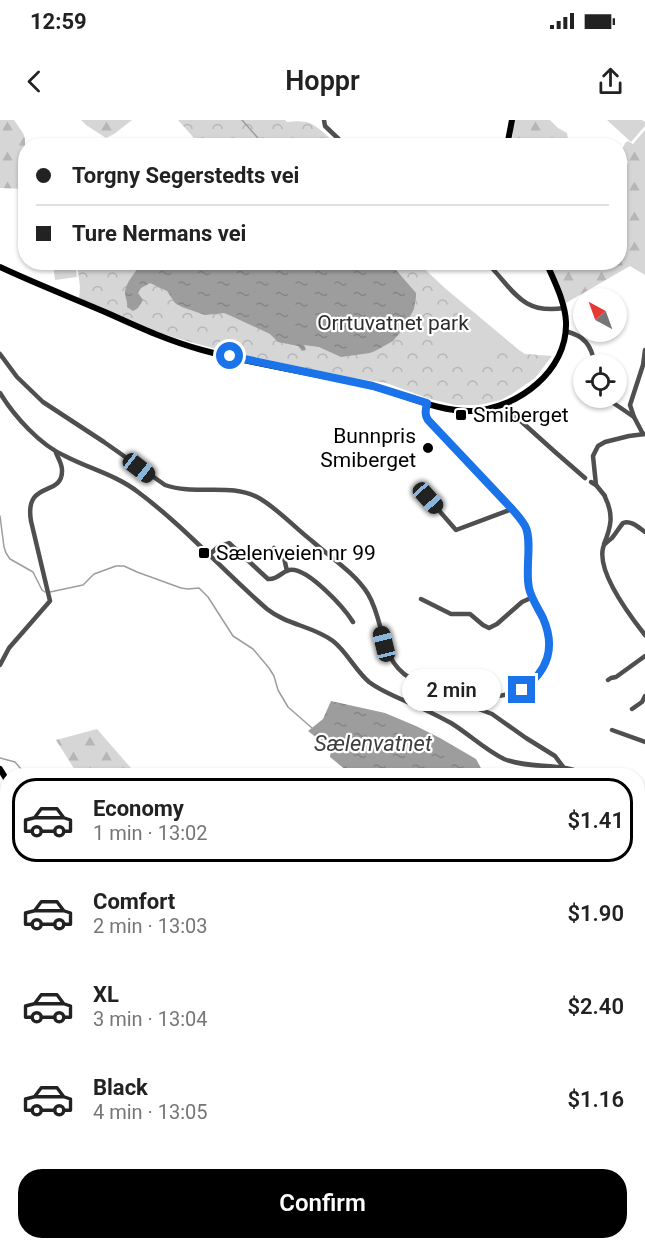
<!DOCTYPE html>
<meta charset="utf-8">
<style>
body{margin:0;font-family:Roboto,sans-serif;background:#f6f6f6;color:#222;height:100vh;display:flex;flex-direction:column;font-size:22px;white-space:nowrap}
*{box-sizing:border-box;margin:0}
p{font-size:20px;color:#767676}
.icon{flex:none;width:33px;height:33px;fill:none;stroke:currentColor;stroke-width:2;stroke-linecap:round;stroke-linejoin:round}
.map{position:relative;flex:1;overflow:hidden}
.drawer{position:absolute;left:0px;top:648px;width:645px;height:482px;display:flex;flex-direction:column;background:#fff;border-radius:24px 24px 0 0;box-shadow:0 2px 4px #0004}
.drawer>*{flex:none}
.top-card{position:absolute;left:18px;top:18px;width:609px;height:132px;border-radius:24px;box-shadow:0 2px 4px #0004;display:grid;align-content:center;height:132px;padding:0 18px;background:#fff}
.needle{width:39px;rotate:319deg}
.fabs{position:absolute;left:573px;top:168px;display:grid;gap:12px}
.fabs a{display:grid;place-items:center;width:54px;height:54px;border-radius:50%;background:#fff;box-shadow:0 2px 4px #0004;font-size:30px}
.end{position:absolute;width:27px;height:27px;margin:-14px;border:8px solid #1a73e8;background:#fff;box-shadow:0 0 0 3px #fff}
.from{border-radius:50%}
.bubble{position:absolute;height:42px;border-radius:21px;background:#fff;box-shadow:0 2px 4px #0004;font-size:20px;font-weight:600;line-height:42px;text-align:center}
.car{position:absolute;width:18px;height:36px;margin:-18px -9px;border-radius:8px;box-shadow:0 0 4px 2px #0007;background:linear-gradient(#222 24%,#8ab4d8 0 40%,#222 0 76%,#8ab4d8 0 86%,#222 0)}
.top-card b{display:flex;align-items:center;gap:21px;height:57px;font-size:22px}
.top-card b+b{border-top:2px solid #e0e0e0}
.top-card i{width:15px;height:15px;background:#222}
ul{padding:10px 0 0;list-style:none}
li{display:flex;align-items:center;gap:18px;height:84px;margin:0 12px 9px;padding:0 6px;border:3px solid transparent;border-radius:24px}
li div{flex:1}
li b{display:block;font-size:22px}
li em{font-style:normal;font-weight:600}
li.on{border-color:#000}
li>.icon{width:54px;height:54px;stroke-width:1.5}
.primary-button{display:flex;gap:12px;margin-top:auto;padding:12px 18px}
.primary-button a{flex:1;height:69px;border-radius:24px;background:#000;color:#fff;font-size:24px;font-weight:600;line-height:69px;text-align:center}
.status{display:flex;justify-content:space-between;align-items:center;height:42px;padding:0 30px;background:#fff;direction:ltr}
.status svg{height:16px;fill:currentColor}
header{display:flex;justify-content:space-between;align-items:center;height:78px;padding:0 18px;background:#fff;font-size:27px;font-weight:600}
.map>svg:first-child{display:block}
</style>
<div class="status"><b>12:59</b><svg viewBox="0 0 49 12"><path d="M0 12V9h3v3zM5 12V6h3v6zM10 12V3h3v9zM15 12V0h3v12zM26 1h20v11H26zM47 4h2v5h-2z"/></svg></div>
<header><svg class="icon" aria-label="back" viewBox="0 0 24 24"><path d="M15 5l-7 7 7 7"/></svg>Hoppr<svg class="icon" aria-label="share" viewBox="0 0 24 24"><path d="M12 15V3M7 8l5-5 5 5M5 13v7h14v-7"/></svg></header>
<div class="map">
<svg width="645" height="1129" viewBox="0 0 645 1129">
<defs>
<pattern id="forest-firs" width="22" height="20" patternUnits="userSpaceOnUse" patternTransform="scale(1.5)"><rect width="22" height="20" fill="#d6d6d6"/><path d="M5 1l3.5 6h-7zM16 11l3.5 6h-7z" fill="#b6b6b6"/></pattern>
<pattern id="park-crowns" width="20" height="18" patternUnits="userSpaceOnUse" patternTransform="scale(1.5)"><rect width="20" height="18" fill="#d6d6d6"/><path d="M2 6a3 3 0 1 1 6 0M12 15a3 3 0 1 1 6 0" fill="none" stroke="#b6b6b6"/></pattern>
<pattern id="water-ripples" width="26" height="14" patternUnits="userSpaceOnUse" patternTransform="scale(1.5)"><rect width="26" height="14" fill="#9d9d9d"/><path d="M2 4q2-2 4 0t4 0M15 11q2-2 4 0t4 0" fill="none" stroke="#858585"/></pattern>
</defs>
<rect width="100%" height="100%" fill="#fff"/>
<!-- forest -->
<g fill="url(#forest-firs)">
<polygon points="0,0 14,0 23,13 25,19 25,69 0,68"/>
<polygon points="81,0 132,0 114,14 106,18 86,5"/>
<polygon points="515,0 550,0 558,8 567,13 568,19 575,25 512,26 513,5"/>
<polygon points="645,10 645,155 630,146 566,183 549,143 620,142 620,53 624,53 628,42 622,30 625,23 628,21 633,24"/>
<polygon points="97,609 137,655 78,655 56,620"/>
<polygon points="638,978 645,980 645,1036 638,1025"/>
<polygon points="172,1122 303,1122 323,1129 172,1129 173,1123"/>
</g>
<!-- park -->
<g fill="url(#park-crowns)">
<path d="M 178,0 L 285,0 L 287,2 C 305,0 310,1 323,12 C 328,17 333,20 337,25 L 200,25 Z"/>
<polygon points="77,143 418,143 446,169 519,230 525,234 552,236 535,258 512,274 501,280 479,285 455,285 430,279 386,263 354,258 216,229 190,222 163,214 79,178 80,167"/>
</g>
<!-- pitch -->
<g fill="#d6d6d6">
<polygon points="607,0 642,0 645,2 645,6 631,22"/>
<polygon points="53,143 75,143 77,157 55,160"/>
<polygon points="467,193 501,224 478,249 444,218"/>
</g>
<!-- water -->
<g fill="url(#water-ripples)">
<path d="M 244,142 C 251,145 259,149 265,142 L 390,143 L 416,173 L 416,177 L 414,189 L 404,208 L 393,221 L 375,231 L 370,233 L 341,237 L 319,227 L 304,225 L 306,230 L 302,231 L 298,226 L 278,222 L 270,214 L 229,195 L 224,193 L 205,195 L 182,187 L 175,183 L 167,171 L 150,163 L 141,168 L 138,173 L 143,180 L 138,188 L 133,191 L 127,187 C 128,182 125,177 125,173 C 125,163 137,150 142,143 Z"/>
<polygon points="331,581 385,593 416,606 440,618 476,639 482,650 493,655 352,655 330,637 331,629 337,630 340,628 341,623 322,622 308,611 323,599"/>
<polygon points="638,1025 645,1036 645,1129 323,1129 303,1122 638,1122"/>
</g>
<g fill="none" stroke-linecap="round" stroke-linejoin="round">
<!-- stream -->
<g stroke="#9d9d9d" stroke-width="1.5">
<polyline points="242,0 265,26"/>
<polyline points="0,396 4,427 6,433 10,439 33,452 42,470 45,472"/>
<polyline points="50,472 83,465 94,454 116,446 124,446 137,452 181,468 188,469 199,468 208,477 233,516 253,529 269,548 274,556 278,570 288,587 312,608"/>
<polyline points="0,638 15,642 27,656"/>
</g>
<!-- minor -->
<g stroke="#4f4f4f" stroke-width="4.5">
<polyline points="324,0 325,6 346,26"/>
<path d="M 486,142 C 513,168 520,195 564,188"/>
<path d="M 565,211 C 585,216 591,225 595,244"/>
<path d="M 0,234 L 17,257 L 43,282 L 104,322 L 165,365 C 196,376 230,362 259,378 C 278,389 294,407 312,421 C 330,437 355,453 368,474 C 385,502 379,540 410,558 C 429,570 467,572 490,576 C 525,578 558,548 548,511 C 544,497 533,484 529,469 C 523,447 534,422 522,401 C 514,389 502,378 491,367 C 470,345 448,323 428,300 C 424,294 426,289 427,283"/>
<path d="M 0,273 C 14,296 40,325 65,336 C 90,349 116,355 138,372 C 185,407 223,451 267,489 C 287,505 313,506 333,521 C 347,532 355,550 369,562 C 381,571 396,577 410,583 C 424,589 438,596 451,603 C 469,614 485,630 504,639 C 531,650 563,641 589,656"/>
<polyline points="606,278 634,297 643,314"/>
<polyline points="508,282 514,295 554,331 585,358"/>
<polyline points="634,297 630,285 643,245 645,230"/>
<polyline points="591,362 596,365 605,376"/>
<polyline points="596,365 593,336 598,326 605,322 629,316 645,314"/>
<polyline points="428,378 456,410 512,389"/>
<path d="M 645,412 C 638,407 631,400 623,403 C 619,408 616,413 612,418 C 608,422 604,422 603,428 C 597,453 630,496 645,515"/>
<path d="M 604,424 C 611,407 614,395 605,377"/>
<polyline points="274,428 284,438 287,451"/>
<path d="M 209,435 L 218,427 L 229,423 L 268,459 C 278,460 281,452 289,450 C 307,446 345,489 353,502"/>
<polyline points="421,479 451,494 470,494 483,505 489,508 497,504 522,482 533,477"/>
<path d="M 0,545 L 9,528 L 50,481 L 31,401 C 24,359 63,378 62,350 C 62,344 58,338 56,333"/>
<polyline points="608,560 611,558 616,557 645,536"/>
<polyline points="444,568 444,578 450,581 463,583 492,594 526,618 555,636 564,648"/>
<polyline points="632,589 642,582 645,576"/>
<polyline points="612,610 645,622"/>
<polyline points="638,795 645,804"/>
<polyline points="638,868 645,875"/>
<polyline points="0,918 8,922"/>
<polyline points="0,951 8,950"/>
<polyline points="0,1090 6,1093 8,1092"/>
<polyline points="37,1122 45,1129"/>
<polyline points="79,1129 81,1122"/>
</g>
<!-- major -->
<g stroke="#000" stroke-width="6">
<polyline points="507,26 512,0"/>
<path d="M 0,147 C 34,163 70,177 105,192 C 136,206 168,221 202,230 C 257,245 315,253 371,266 C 404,274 437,292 472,291 C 517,289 568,251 566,202 C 565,181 554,161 546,142"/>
<polyline points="0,649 8,662"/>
<polyline points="0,753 8,757"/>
<polyline points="150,1129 153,1122"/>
<polyline points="187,1129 188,1122"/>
</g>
</g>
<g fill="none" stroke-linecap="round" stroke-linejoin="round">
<!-- route -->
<path stroke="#1a73e8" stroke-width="8" d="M 230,236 L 373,266 L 427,283 C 426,289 424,294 428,300 L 512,389 C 517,395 523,401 526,408 C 532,423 525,450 529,468 C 531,478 538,488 543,498 C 556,528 548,551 522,570"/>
</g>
<!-- markers -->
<g fill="#000" stroke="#fff" stroke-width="2">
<rect x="455" y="289" width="12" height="12" rx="3"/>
<circle cx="428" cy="328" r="6"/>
<rect x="198" y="427" width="12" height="12" rx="3"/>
</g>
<g text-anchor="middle" stroke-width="4.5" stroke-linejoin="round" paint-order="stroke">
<!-- park labels -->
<g font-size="21" fill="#2d2d2d" stroke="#fff">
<text x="393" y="210">Orrtuvatnet park</text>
</g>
<!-- poi labels -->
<g font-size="21" fill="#000" stroke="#fff" text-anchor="start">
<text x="473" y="302">Smiberget</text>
<text x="416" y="323" text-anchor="end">Bunnpris<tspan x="416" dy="24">Smiberget</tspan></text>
<text x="216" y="440">Sælenveien nr 99</text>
</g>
<!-- water labels -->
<g font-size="22" font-style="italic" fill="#3e3e3e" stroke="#fff">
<text x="373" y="631">Sælenvatnet</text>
</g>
</g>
</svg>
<div class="fabs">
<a><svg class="needle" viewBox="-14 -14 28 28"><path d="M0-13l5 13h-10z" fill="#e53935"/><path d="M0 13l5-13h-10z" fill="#767676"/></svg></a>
<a><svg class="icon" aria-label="locate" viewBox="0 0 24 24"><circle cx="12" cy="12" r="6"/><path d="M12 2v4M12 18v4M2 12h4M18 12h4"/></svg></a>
</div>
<i class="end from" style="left:230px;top:236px"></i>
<i class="end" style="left:522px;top:570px"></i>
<div class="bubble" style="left:402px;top:549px;width:99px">2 min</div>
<i class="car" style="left:139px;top:348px;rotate:128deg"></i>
<i class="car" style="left:428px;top:378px;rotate:138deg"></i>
<i class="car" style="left:384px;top:524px;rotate:346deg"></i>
<div class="top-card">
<b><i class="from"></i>Torgny Segerstedts vei</b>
<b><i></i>Ture Nermans vei</b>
</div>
<section class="drawer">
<ul>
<li class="on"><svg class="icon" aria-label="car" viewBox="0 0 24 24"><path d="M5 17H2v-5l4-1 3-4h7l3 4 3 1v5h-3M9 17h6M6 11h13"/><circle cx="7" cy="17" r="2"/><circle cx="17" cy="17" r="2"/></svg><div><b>Economy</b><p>1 min · 13:02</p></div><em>$1.41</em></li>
<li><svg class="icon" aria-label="car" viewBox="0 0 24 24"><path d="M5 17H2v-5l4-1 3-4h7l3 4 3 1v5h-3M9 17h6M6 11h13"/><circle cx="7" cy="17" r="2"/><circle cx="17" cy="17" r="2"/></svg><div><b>Comfort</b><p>2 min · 13:03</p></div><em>$1.90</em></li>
<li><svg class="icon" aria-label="car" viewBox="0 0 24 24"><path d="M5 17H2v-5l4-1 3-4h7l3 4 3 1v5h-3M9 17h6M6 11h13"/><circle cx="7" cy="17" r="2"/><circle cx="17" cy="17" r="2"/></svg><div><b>XL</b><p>3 min · 13:04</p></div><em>$2.40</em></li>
<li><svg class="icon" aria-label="car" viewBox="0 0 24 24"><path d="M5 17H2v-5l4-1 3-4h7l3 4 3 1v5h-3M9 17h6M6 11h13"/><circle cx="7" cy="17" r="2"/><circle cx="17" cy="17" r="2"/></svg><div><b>Black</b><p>4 min · 13:05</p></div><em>$1.16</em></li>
</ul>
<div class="primary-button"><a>Confirm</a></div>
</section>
</div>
